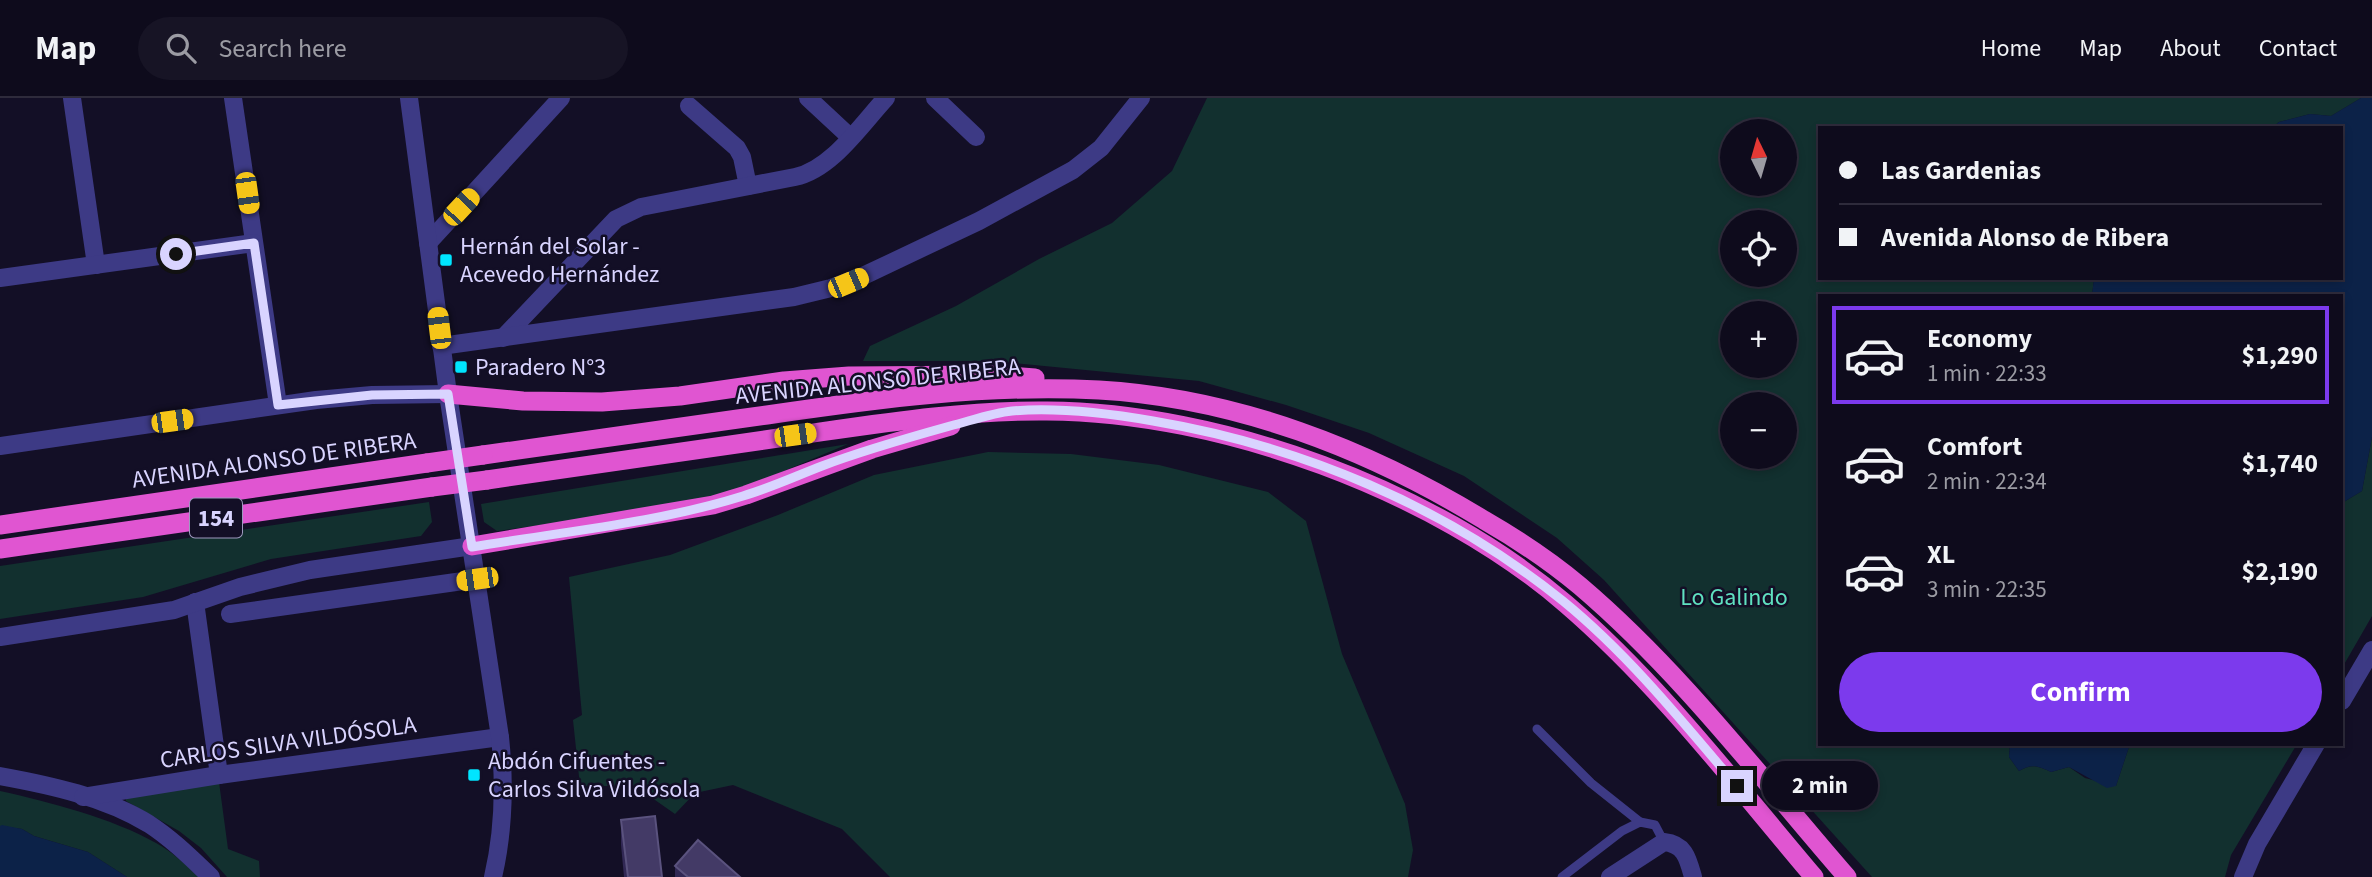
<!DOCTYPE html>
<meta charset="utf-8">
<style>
body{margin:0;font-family:"Source Sans 3",sans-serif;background:#171425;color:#f1f3f6;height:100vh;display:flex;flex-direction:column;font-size:26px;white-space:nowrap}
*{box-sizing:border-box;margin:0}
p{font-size:23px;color:#9b9ba3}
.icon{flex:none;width:38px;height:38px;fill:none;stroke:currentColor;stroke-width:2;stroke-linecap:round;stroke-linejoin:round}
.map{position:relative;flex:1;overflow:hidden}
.details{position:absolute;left:1818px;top:196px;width:525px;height:452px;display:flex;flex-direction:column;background:#0e0b1c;border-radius:0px;box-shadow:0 4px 10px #0003,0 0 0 2px #2e2b3b}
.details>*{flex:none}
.banner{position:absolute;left:1818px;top:28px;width:525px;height:154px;border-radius:0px;box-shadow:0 4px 10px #0003,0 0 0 2px #2e2b3b;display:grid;align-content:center;height:154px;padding:0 21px;background:#0e0b1c}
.needle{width:46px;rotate:355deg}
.tools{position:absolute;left:1720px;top:21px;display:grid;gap:14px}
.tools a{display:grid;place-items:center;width:77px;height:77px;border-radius:50%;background:#0e0b1c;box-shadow:0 4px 10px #0003,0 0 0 2px #2e2b3b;font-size:35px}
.end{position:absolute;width:32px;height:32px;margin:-16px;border:9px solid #d9d4ff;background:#111;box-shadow:0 0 0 4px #111}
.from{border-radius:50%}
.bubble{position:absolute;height:49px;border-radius:24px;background:#0e0b1c;box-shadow:0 4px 10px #0003,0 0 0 2px #2e2b3b;font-size:23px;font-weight:700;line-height:49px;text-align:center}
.car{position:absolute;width:21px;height:42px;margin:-21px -10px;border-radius:9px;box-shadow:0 0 5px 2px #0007;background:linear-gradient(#f5c518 24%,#345 0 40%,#f5c518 0 76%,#345 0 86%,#f5c518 0)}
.banner b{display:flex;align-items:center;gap:24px;height:66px;font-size:26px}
.banner b+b{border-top:2px solid #2e2b3b}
.banner i{width:18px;height:18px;background:#f1f3f6}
ul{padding:12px 0 0;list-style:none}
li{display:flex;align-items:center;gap:21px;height:98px;margin:0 14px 10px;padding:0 7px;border:4px solid transparent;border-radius:0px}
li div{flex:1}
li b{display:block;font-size:26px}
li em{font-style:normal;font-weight:700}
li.on{border-color:#7c3aed}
li>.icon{width:63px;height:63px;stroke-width:1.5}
.button{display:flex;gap:14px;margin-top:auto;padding:14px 21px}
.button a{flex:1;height:80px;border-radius:42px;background:#7c3aed;color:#fff;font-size:28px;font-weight:700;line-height:80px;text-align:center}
header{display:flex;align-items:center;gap:42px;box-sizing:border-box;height:98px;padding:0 35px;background:#0e0b1c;border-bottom:2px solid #2e2b3b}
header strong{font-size:33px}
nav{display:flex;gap:38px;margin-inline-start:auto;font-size:24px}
.search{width:490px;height:63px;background:#171425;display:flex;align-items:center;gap:18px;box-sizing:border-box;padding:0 24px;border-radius:38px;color:#9b9ba3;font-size:26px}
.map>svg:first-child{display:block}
</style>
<header>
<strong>Map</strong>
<div class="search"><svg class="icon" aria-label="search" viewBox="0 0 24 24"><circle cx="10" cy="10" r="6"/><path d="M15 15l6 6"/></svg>Search here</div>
<nav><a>Home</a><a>Map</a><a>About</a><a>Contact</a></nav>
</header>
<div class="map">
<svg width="2372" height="779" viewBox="0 0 2372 779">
<rect width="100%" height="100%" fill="#130f26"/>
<!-- green -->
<g fill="#12302f" fill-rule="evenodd">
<path d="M 1207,0 L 2361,0 L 2331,18 L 2310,16 L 2279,24 L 2272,30 L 1820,30 L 1820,180 L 2094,180 L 2092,198 L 1820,198 L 1820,646 L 2010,646 L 2009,659 L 2019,673 C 2031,665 2039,668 2051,674 L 2069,669 L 2085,680 L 2116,688 L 2130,646 L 2297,646 L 2231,757 L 2225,779 L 1872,779 L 1604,482 L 1557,440 L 1464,378 L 1369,335 L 1286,307 L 1199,283 L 992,263 L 863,263 L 870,248 L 956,208 L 1039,161 L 1112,125 L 1172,73 ZM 1732,33 L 1785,33 L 1785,86 L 1732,86 ZM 1732,124 L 1785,124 L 1785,177 L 1732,177 ZM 1732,215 L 1785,215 L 1785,268 L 1732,268 ZM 1732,306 L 1785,306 L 1785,359 L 1732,359 Z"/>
<polygon points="2372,339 2372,518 2342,570 2342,405 2362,393"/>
<polygon points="848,346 739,392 672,409 497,433 484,424 481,406"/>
<polygon points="988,354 1071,356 1159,367 1268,394 1306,423 1342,556 1405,706 1413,752 1408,779 890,779 842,731 733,687 695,695 675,716 635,688 580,688 573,622 582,617 569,479 670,457 778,417 874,377"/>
<polygon points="429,404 432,424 421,438 271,461 143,499 0,521 0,468"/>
<polygon points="219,684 228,751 259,763 260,779 227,779 201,750 179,733 126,703 126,699"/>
<path d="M 0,693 C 49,704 112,720 156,745 C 171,753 186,767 199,779 L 127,779 L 88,754 L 34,738 L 22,731 L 0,728 Z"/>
</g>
<!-- water -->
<g fill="#0c2248">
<polygon points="2361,0 2372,0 2372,339 2362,393 2342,405 2342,198 2092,198 2094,180 2342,180 2342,30 2272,30 2279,24 2310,16 2331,18"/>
<path d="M 2010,646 L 2130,646 L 2116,688 L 2107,690 L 2069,669 L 2051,674 C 2039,668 2031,665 2019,673 L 2009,659 Z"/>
<polygon points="2,727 22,731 34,738 88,754 127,779 0,779 0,728"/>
</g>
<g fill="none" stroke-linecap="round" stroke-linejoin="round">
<!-- service -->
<g stroke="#3d3a85" stroke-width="9">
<polyline points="1537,631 1591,685 1640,724"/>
<polyline points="1562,779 1622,733 1640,724 1655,727 1664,744"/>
</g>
<!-- minor -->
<g stroke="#3d3a85" stroke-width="18">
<polyline points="72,0 96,167"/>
<polyline points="233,0 278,307"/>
<polyline points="808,0 850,39"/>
<polyline points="935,0 976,39"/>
<polyline points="689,8 737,50 742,59 748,88"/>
<polyline points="428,145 561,0"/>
<polyline points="0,180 254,145"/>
<path d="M 503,240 L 616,121 L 641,109 L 795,79 C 831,72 861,27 886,0"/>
<polyline points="441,248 794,199 831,190 863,178 979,123 1073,72 1101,50 1141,0"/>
<polyline points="195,504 219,677"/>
<polyline points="230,516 477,481"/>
<polyline points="2342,603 2372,552"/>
<path d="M 0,678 C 50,687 105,699 149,726 C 172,741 191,760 211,779"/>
<polyline points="83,699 219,677 500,639"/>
<path d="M 1610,779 L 1664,744 C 1685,746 1688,761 1693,779"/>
<polyline points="2243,779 2257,746 2316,646"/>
</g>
<!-- tertiary -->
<g stroke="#3d3a85" stroke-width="18">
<path d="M 409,0 L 448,296 L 500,639 C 505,687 504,732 493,779"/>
<polyline points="0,348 316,302 372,297 448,296"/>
<polyline points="0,539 174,512 240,489 310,472 472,448"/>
</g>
<!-- trunk -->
<g stroke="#e055d1" stroke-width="19">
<polyline points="448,296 523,303 602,304 680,298 784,283 849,278 993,277 1035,280"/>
<path d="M 483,357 C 577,344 672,330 767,317 C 876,301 988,286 1099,292 C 1236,300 1368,351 1484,422 C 1517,441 1550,463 1580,488 C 1680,573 1761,680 1847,779"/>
<path d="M 487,382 C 586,368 685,353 785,339 C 871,327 959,312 1047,313 C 1221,314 1434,392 1566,506 C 1659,586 1735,686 1814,779"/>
<polyline points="0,427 427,365"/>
<polyline points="472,448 713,407 746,397 872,351 951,328"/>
<polyline points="0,451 432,389"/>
</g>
<!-- trunk-bridge -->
<g stroke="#e055d1" stroke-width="19">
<polyline points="427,365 483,357"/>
<polyline points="432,389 487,382"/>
</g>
</g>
<!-- wall -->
<g fill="#312854">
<polygon points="621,722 662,779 624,779 621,747"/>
<polygon points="675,768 740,779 675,779"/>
</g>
<!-- building -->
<g fill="#433a66" stroke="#5a527e" stroke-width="2">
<polygon points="655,718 662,779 628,779 621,722"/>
<polygon points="698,742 740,779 688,779 675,768"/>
</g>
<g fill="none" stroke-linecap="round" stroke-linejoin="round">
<!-- route -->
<path stroke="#d9d4ff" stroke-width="9" d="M 176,156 L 254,145 L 278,307 L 372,297 L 448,296 L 472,449 C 561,434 657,425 743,398 C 770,390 796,378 822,368 C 864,352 907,340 950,328 C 970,323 992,315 1012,313 C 1058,309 1107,315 1153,323 C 1301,348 1445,408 1563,503 C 1628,556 1683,624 1737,688"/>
</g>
<!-- markers -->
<g fill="#00e5ff" stroke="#130f26" stroke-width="2.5">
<rect x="439" y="155" width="14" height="14" rx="3.5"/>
<rect x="454" y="262" width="14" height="14" rx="3.5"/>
<rect x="467" y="670" width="14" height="14" rx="3.5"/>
</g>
<g text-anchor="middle" stroke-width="5" stroke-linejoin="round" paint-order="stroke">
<!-- shield labels -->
<rect fill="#130f26" stroke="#9e99be" stroke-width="2" x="190" y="400.5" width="52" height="39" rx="5"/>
<g font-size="23" font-weight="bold" fill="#d9d4ff">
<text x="216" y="428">154</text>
</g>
<!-- poi labels -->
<g font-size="24" fill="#d9d4ff" stroke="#130f26" text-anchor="start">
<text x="460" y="156">Hernán del Solar -<tspan x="460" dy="28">Acevedo Hernández</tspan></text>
<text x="475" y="277">Paradero N°3</text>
<text x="488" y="671">Abdón Cifuentes -<tspan x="488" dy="28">Carlos Silva Vildósola</tspan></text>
</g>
<!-- street labels -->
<g font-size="24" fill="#d9d4ff" stroke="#130f26">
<text transform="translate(878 283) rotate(-6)" y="8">AVENIDA ALONSO DE RIBERA</text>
<text transform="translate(274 362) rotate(-8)" y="8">AVENIDA ALONSO DE RIBERA</text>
<text transform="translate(288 644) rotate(-8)" y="8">CARLOS SILVA VILDÓSOLA</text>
</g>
<!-- park labels -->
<g font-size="24" fill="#5fe0c0" stroke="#130f26">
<text x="1734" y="507">Lo Galindo</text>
</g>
</g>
</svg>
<div class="tools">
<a><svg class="needle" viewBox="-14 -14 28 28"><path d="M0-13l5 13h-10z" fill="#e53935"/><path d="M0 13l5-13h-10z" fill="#9b9ba3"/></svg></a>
<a><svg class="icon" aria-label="locate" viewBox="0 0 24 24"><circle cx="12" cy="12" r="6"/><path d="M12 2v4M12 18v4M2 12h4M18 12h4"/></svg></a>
<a>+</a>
<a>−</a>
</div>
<i class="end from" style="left:176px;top:156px"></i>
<i class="end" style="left:1737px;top:688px"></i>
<div class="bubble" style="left:1762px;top:663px;width:116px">2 min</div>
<i class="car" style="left:247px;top:95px;rotate:172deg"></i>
<i class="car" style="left:461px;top:109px;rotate:43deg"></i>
<i class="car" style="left:848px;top:185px;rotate:67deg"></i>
<i class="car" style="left:439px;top:230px;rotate:353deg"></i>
<i class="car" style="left:172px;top:323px;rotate:82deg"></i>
<i class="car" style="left:795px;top:337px;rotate:82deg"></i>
<i class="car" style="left:477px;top:481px;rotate:262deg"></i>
<div class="banner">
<b><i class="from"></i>Las Gardenias</b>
<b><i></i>Avenida Alonso de Ribera</b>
</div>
<section class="details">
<ul>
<li class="on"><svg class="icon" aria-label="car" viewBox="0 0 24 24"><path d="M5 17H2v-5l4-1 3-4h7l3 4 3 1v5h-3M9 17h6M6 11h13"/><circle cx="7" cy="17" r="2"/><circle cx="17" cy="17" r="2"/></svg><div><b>Economy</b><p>1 min · 22:33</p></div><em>$1,290</em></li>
<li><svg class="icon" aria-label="car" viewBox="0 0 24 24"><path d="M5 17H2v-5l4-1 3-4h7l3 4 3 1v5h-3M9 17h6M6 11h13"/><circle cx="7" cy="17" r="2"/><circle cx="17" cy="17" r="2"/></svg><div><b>Comfort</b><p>2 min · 22:34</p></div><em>$1,740</em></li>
<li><svg class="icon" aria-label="car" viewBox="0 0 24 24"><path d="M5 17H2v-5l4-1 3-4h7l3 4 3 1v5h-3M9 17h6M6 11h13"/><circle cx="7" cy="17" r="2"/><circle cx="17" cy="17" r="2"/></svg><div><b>XL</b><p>3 min · 22:35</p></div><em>$2,190</em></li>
</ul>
<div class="button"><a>Confirm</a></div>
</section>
</div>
